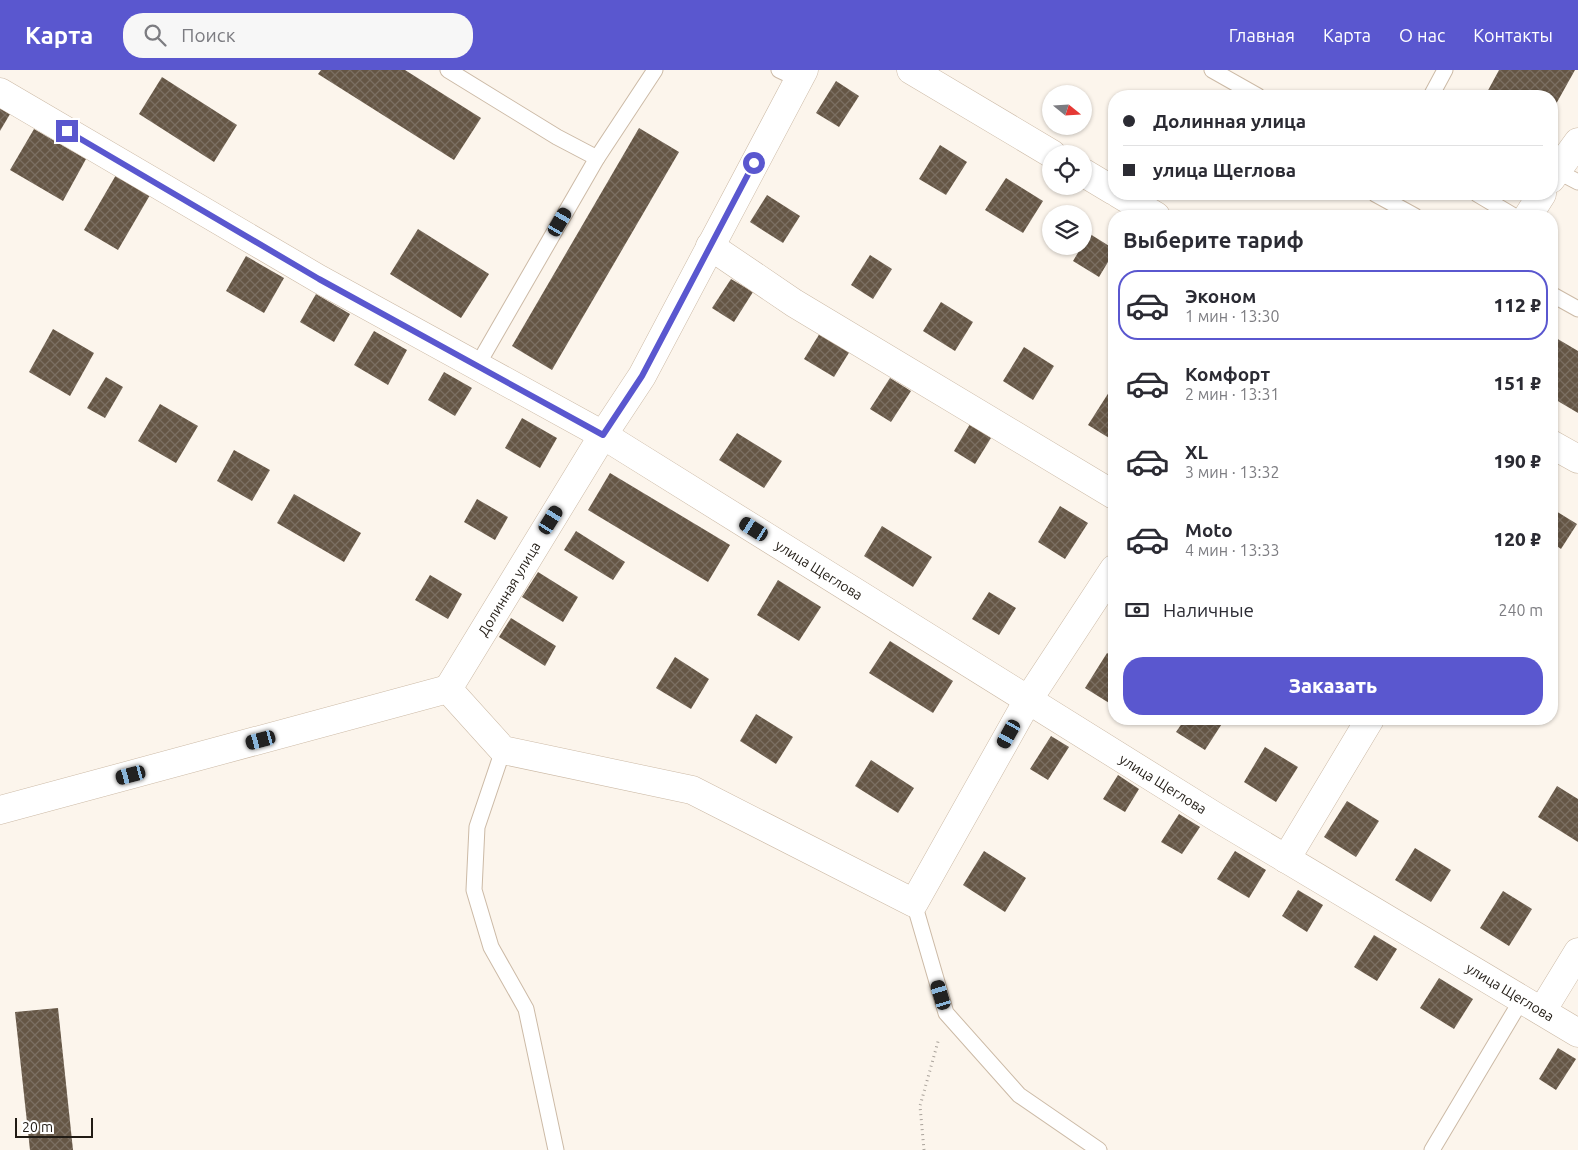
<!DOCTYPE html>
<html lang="ru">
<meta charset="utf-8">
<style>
body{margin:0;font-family:Ubuntu,sans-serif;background:#f7f7f7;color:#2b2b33;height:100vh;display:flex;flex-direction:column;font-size:19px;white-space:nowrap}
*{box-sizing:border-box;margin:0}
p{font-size:16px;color:#7c7c81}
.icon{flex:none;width:28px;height:28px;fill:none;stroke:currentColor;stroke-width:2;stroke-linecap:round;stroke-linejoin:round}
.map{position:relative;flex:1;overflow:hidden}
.drawer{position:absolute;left:1108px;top:140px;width:450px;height:515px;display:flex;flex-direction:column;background:#fff;border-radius:20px;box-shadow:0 1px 4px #0004}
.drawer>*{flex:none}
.banner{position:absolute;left:1108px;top:20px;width:450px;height:110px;border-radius:20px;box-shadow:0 1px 4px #0004;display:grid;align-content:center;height:110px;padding:0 15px;background:#fff}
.needle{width:32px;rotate:108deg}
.tools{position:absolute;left:1042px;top:15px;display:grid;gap:10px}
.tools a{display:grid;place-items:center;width:50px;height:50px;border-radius:50%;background:#fff;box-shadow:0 1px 4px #0004;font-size:25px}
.scale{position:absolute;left:15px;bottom:12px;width:78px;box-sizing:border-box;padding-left:5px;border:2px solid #211b14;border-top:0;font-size:14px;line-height:18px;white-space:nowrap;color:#211b14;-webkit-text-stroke:4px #fff;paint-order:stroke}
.end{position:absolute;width:22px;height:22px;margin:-11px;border:6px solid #5a57cf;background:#fff;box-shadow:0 0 0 2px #fff}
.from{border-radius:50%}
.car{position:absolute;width:15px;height:30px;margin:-15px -8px;border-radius:6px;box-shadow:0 0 4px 1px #0007;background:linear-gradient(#222 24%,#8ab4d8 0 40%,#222 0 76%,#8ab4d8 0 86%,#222 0)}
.banner b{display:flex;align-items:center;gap:18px;height:48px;font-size:19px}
.banner b+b{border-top:1px solid #e1e1e2}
.banner i{width:12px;height:12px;background:#2b2b33}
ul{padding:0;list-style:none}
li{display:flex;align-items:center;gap:15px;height:70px;margin:0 10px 8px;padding:0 5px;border:2px solid transparent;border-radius:20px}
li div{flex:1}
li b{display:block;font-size:19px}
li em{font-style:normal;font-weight:800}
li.active{border-color:#5a57cf}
li>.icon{width:45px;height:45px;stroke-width:1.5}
h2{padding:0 15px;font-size:22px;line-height:60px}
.pay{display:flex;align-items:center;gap:12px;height:55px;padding:0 15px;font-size:19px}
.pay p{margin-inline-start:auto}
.cta{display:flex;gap:10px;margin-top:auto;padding:10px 15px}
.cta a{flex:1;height:58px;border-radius:20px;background:#5a57cf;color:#fff;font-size:20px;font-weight:800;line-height:58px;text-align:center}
header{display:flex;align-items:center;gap:30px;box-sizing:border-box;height:70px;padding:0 25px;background:#5a57cf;color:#fff}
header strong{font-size:24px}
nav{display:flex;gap:28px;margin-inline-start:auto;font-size:18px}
.search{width:350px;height:45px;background:#f7f7f7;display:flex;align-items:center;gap:12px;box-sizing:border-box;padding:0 18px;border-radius:20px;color:#7c7c81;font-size:19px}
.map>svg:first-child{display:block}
</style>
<header>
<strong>Карта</strong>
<div class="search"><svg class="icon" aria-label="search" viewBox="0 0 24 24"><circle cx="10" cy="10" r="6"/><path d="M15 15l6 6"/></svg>Поиск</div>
<nav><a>Главная</a><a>Карта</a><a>О нас</a><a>Контакты</a></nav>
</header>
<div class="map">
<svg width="1578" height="1080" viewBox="0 0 1578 1080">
<defs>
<pattern id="building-cross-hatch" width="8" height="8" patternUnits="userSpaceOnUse" patternTransform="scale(1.25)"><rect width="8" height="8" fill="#655645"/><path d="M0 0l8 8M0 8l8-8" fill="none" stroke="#7b6f62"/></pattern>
</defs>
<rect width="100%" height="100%" fill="#fcf5ec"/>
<!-- building -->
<g fill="url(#building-cross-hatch)">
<polygon points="321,0 405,0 481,48 454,90 318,4"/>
<polygon points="1499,0 1575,0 1551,43 1551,26 1485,26"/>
<polygon points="162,7 237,55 214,92 139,44"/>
<polygon points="836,11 859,26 839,57 816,43"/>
<polygon points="0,38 10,44 0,61"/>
<polygon points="639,58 679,82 552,300 512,276"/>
<polygon points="34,59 86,89 63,131 10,100"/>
<polygon points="940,75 967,92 946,125 919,109"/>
<polygon points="116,105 150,125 118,180 84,160"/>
<polygon points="1006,108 1043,131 1023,163 985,140"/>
<polygon points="767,125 800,146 783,173 750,152"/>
<polygon points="418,159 489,204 461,248 390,204"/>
<polygon points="1090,164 1114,179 1114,182 1099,207 1073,191 1082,176 1084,176 1084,174"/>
<polygon points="870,185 892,199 873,229 851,215"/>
<polygon points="246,186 284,208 264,243 226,221"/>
<polygon points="731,209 753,222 734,252 712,238"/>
<polygon points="316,224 350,244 334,272 300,252"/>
<polygon points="941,232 973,252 955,281 923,261"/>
<polygon points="53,259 94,283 70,326 29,302"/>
<polygon points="374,261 407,280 388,315 354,295"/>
<polygon points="820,263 850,281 834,307 804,289"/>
<polygon points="1551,265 1578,281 1578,343 1551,327"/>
<polygon points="1024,277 1054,296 1033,330 1003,311"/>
<polygon points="444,302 472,318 455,346 428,330"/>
<polygon points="106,307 123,317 105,348 87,338"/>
<polygon points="890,308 911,321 891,352 870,339"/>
<polygon points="1111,319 1114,320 1114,371 1088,355"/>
<polygon points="160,334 198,356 176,393 138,371"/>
<polygon points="522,348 557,368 540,398 505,378"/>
<polygon points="970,354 991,368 975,394 954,381"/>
<polygon points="737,363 782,391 764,418 719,390"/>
<polygon points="234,380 270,400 252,431 217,411"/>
<polygon points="610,403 730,475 708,512 588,440"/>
<polygon points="294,424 361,463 344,492 277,453"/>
<polygon points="477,429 508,447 495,470 464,452"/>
<polygon points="1060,436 1088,453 1065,489 1038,472"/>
<polygon points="1551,438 1577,454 1561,479 1551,472"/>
<polygon points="882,456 932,487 913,517 864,486"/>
<polygon points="576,461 625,492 613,510 564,480"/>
<polygon points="538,502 578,527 563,552 522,527"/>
<polygon points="430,505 462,524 448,549 415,530"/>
<polygon points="778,510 821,537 799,571 757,545"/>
<polygon points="989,522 1016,538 999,565 972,549"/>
<polygon points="511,548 556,576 545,596 499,567"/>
<polygon points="890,571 953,611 933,643 869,603"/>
<polygon points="1107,583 1114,587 1114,636 1085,618"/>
<polygon points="675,587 709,609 691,639 656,618"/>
<polygon points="756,644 793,667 776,694 740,671"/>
<polygon points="1185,649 1225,649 1205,680 1176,662"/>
<polygon points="1051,666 1069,677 1048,710 1030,699"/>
<polygon points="1265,677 1298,697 1276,732 1244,712"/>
<polygon points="871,690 914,718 898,743 855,716"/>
<polygon points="1118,705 1139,719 1125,742 1103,729"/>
<polygon points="1557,716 1578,729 1578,772 1538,747"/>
<polygon points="1347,731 1379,751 1356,787 1324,767"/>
<polygon points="1179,744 1200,757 1182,784 1161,772"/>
<polygon points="1415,778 1451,800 1431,832 1395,810"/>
<polygon points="984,781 1026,808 1005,842 963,815"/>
<polygon points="1235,781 1266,800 1249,828 1217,809"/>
<polygon points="1298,820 1323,835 1307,862 1282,846"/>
<polygon points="1503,821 1532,839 1509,876 1480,858"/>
<polygon points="1374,865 1397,879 1377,911 1354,897"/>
<polygon points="1439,908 1473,929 1454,959 1420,938"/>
<polygon points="58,938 73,1080 30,1080 15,942"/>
<polygon points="1558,978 1576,989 1556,1020 1539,1009"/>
</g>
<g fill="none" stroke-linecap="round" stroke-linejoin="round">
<!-- service casing -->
<g stroke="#ccbaa6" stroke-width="17">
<g id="service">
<polyline points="448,0 557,67 597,88"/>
<polyline points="779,0 798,9"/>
<polyline points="1212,0 1258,26"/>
<polyline points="1431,26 1445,0"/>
<polyline points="1557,101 1578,112"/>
<polyline points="1375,124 1415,146"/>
<polyline points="1477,124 1514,146"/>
<polyline points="1551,224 1578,239"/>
<polyline points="477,296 597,88 655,0"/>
<polyline points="503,680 477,757 474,820 491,877 526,939 556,1080"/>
<polyline points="914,833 946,943 1019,1025 1099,1080"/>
<polyline points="1432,1080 1522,929"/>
</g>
</g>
<!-- minor casing -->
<g stroke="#ccbaa6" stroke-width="29">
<g id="minor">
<polyline points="911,0 1052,84"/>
<polyline points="0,22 319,209 603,365 1216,747 1578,963"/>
<polyline points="1084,103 1114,121"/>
<polyline points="1551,109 1578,72"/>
<polyline points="1119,124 1156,146"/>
<polyline points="1528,146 1542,124"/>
<polyline points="710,176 794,233 1114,425"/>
<polyline points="1551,374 1578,389"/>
<polyline points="448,619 503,680 692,720 914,833 1028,630 1114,499"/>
<polyline points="448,619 603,365 642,306 804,0"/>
<polyline points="0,740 448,619"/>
<polyline points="1286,789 1370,649"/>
<polyline points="1542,941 1578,882"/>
</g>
</g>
<!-- path -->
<polyline stroke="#aaa39b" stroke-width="3" stroke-dasharray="1 4" stroke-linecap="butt" points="924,1080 920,1036 939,968"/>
<!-- service -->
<use href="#service" stroke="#fff" stroke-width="15"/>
<!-- minor -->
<use href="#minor" stroke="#fff" stroke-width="28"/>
</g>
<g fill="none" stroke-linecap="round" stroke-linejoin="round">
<!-- route -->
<polyline stroke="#5a57cf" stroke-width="6" points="67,61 319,209 603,365 642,306 754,93"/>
</g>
<g text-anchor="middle" stroke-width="5" stroke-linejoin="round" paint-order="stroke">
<!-- street labels -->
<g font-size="14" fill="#211b14" stroke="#fff">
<text transform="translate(819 500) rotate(32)" y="5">улица Щеглова</text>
<text transform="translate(509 519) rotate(-59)" y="5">Долинная улица</text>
<text transform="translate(1163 714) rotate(32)" y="5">улица Щеглова</text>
<text transform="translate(1510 922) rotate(31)" y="5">улица Щеглова</text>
</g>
</g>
</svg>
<div class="tools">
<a><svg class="needle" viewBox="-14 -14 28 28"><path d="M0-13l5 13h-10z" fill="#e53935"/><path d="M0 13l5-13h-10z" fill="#7c7c81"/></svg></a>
<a><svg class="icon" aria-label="locate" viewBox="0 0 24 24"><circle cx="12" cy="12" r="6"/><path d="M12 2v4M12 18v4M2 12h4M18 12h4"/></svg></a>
<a><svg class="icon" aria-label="layers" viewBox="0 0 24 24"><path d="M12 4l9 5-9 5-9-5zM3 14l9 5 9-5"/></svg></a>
</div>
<div class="scale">20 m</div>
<i class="end from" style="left:754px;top:93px"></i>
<i class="end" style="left:67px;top:61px"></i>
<i class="car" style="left:560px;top:152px;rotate:30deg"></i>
<i class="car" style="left:551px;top:450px;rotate:32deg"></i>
<i class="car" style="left:754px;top:459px;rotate:302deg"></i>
<i class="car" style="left:1009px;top:664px;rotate:209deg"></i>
<i class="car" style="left:261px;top:670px;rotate:255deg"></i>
<i class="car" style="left:131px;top:705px;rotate:255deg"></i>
<i class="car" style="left:941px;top:925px;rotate:343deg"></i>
<div class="banner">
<b><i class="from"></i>Долинная улица</b>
<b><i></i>улица Щеглова</b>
</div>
<section class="drawer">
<h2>Выберите тариф</h2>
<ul>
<li class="active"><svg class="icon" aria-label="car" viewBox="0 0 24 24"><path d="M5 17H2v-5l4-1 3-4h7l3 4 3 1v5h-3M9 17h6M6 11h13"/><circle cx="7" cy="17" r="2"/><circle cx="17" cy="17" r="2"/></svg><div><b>Эконом</b><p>1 мин · 13:30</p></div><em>112 ₽</em></li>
<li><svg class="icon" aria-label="car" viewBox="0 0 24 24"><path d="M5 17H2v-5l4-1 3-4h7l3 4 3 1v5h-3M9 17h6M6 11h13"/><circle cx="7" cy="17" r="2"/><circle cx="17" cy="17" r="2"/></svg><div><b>Комфорт</b><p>2 мин · 13:31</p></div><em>151 ₽</em></li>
<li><svg class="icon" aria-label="car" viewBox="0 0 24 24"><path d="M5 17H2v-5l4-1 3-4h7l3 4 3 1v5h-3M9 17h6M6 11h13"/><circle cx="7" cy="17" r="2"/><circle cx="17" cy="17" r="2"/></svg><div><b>XL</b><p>3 мин · 13:32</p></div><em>190 ₽</em></li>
<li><svg class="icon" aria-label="car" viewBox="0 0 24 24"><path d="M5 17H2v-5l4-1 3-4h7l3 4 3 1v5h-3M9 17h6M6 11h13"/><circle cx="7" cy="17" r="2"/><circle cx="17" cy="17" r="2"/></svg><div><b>Moto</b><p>4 мин · 13:33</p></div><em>120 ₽</em></li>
</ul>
<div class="pay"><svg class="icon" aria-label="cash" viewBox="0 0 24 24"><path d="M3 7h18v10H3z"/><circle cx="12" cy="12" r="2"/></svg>Наличные<p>240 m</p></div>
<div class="cta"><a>Заказать</a></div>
</section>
</div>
